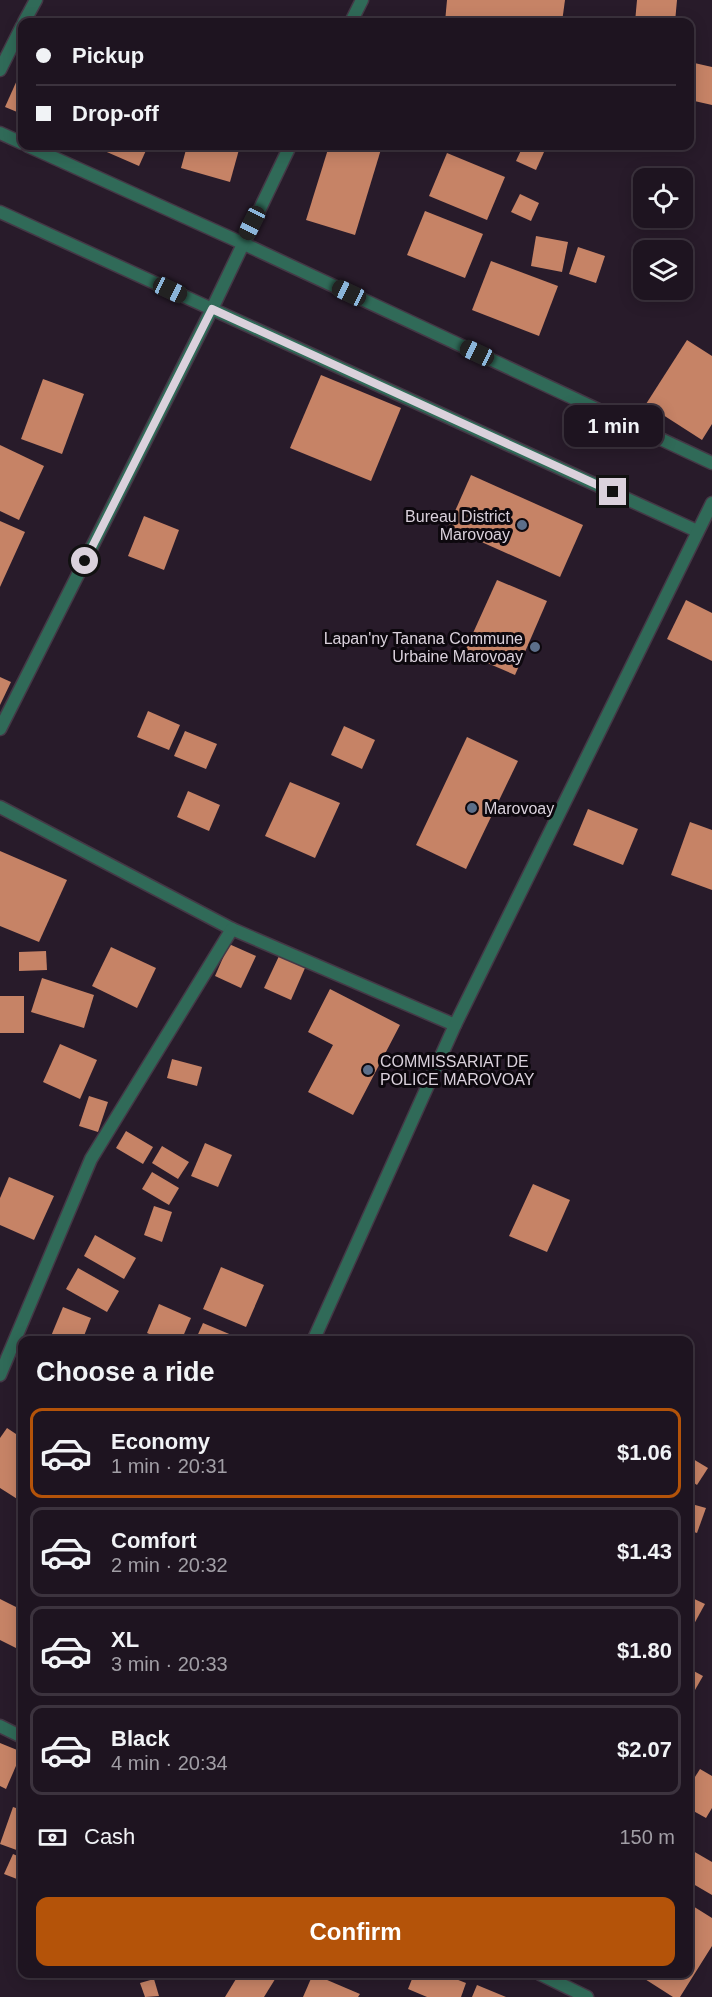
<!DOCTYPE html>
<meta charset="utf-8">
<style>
body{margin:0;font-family:Arial,sans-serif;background:#261d29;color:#f1f3f6;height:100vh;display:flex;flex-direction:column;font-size:22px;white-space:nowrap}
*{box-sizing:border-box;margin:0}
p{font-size:20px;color:#a19ea5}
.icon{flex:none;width:33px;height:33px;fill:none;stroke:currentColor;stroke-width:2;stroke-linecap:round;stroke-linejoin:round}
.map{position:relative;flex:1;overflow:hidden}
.drawer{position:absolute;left:18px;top:1336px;width:675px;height:642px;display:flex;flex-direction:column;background:#1e1420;border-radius:12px;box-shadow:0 3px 15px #0003,0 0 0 2px #3c333e}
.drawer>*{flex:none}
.banner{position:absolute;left:18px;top:18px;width:676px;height:132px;border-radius:12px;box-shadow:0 3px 15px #0003,0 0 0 2px #3c333e;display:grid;align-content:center;height:132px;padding:0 18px;background:#1e1420}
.tools{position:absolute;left:633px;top:168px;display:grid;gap:12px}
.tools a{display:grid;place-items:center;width:60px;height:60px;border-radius:12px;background:#1e1420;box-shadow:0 3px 15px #0003,0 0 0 2px #3c333e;font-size:30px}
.end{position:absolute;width:27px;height:27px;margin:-14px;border:8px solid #dad1dc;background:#111;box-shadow:0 0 0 3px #111}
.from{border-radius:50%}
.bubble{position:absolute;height:42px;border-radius:12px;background:#1e1420;box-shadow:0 3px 15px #0003,0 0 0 2px #3c333e;font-size:20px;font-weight:700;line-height:42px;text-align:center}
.car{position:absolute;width:18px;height:36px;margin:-18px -9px;border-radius:8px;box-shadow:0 0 4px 2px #0007;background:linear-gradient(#222 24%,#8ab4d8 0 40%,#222 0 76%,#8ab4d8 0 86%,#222 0)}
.banner b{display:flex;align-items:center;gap:21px;height:57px;font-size:22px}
.banner b+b{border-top:2px solid #3c333e}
.banner i{width:15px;height:15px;background:#f1f3f6}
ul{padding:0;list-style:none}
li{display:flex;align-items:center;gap:18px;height:90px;margin:0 12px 9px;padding:0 6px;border:3px solid #3c333e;border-radius:12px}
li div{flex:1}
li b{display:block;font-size:22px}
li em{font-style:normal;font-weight:700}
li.on{border-color:#b45309}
li>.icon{width:54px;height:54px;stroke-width:1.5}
h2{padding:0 18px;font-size:27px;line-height:72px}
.pay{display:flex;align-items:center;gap:15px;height:66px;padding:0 18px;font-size:22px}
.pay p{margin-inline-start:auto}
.primary-button{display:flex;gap:12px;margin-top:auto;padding:12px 18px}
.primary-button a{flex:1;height:69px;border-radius:12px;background:#b45309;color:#fff;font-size:24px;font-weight:700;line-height:69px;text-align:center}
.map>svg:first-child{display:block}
</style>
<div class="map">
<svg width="712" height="1997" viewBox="0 0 712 1997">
<rect width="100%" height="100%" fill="#281b2a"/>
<!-- building -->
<g fill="#c68366">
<polygon points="447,0 565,0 562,22 445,22"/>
<polygon points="637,0 677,0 675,22 635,22"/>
<polygon points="690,62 712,67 712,105 690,100"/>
<polygon points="22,69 22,114 5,107"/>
<polygon points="93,146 148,146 139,166"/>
<polygon points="187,146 240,146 230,182 181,168"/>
<polygon points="329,146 382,146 355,235 306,220"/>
<polygon points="523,146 530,146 544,152 536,170 516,161"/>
<polygon points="447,153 505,177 487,220 429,196"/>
<polygon points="520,194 539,203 531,221 511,212"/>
<polygon points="425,211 483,234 465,278 407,255"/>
<polygon points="536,236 568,242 562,272 531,266"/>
<polygon points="578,247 605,256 596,283 569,274"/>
<polygon points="491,261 558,286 539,336 472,310"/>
<polygon points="687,340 712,356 712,424 702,440 646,404"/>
<polygon points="321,375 401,408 371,481 290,448"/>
<polygon points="43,379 84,394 62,454 21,439"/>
<polygon points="0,445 44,466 19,520 0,511"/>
<polygon points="471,475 583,525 560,577 448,527"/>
<polygon points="144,516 179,530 164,570 128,556"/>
<polygon points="0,521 25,532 0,587"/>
<polygon points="497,580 547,601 515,675 464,653"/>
<polygon points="686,600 712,613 712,661 667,639"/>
<polygon points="0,677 11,682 0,705"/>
<polygon points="148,711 180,725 169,750 137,737"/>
<polygon points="344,726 375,740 362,769 331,755"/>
<polygon points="185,731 217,744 206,769 174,756"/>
<polygon points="467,737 518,761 466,869 416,845"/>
<polygon points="290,782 340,803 315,858 265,836"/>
<polygon points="188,791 220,805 209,831 177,817"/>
<polygon points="588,809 638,829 623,865 573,845"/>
<polygon points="690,822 712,830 712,890 671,875"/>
<polygon points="0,851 67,880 39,942 0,926"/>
<polygon points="229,944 256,956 241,988 215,976"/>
<polygon points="111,947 156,968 137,1008 92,986"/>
<polygon points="46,951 47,970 19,971 19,952"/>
<polygon points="279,956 305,968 291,1000 264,988"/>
<polygon points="42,978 94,995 84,1028 31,1012"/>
<polygon points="330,989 400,1025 353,1115 308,1092 333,1045 308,1032"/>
<rect x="0" y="996" width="24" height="37"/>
<polygon points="60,1044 97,1060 80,1099 43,1082"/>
<polygon points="172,1059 202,1067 197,1086 167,1078"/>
<polygon points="89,1096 108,1102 98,1132 79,1126"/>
<polygon points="126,1131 153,1147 143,1164 116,1148"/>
<polygon points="205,1143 232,1155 218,1187 191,1176"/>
<polygon points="162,1146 189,1162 178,1179 152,1163"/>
<polygon points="152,1172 179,1188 169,1205 142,1189"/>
<polygon points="9,1177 54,1196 34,1240 0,1225 0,1198"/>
<polygon points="533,1184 570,1200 547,1252 509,1236"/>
<polygon points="154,1206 172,1212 162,1242 144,1235"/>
<polygon points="95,1235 136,1258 124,1279 84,1256"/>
<polygon points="221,1267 264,1285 246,1327 203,1309"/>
<polygon points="78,1268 119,1291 107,1312 66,1289"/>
<polygon points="159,1304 191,1318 181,1341 166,1341 147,1333"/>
<polygon points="63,1307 91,1318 82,1341 49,1341"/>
<polygon points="203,1323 246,1341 195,1341"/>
<polygon points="7,1428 22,1438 22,1502 0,1488 0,1438"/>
<polygon points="693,1459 708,1468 697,1485 688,1479 688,1466"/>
<polygon points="688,1503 706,1508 697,1533 688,1530"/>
<polygon points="688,1596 705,1604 688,1635"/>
<polygon points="0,1599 22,1610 22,1651 0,1640"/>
<polygon points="688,1668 703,1676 691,1697 688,1695"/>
<polygon points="0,1743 22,1752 6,1789 0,1786"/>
<polygon points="700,1769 712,1776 712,1808 706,1818 688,1808 688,1788"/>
<polygon points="13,1807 22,1810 22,1852 0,1844"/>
<polygon points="693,1851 712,1862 712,1895 688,1881 688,1859"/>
<polygon points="13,1854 22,1858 22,1881 4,1874"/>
<polygon points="688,1903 712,1918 712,1946 680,1997 673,1997 637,1974 688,1974"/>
<polygon points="239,1974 273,1974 277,1976 264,1997 225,1997"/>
<polygon points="313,1974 360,1994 358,1997 303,1997"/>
<polygon points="414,1974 443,1974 466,1983 461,1997 427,1997 408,1989"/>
<polygon points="154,1979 159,1996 145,1997 140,1983"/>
<polygon points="477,1985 506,1997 472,1997"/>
</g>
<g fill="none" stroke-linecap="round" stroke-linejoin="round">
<!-- minor casing -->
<g stroke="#443846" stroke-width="15">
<g id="minor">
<polyline points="24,22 36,0"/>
<polyline points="351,22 362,0"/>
<polyline points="0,70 22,26"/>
<polyline points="0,133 22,143"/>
<polyline points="28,146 242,243 712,463"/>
<polyline points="0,212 697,531"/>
<polyline points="0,729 212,309 290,146"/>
<polyline points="0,807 232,929 455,1025"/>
<polyline points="313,1341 455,1025 712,503"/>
<polyline points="0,1375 91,1159 232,929"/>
<polyline points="0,1726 22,1737"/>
<polyline points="540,1974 587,1997"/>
</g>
</g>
<!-- minor -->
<use href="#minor" stroke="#306a58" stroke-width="12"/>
</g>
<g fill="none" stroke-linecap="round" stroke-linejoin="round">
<!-- route -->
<polyline stroke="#dad1dc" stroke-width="8" points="85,561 212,309 613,492"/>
</g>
<!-- markers -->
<g fill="#5c6f8a" stroke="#0d080e" stroke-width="2">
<circle cx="522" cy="525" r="6"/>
<circle cx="535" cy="647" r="6"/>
<circle cx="472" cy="808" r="6"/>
<circle cx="368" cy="1070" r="6"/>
</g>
<g text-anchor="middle" stroke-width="6" stroke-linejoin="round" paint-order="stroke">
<!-- poi labels -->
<g font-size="16" fill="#dad1dc" stroke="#0d080e" text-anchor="end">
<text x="510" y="522">Bureau District<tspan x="510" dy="18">Marovoay</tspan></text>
<text x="523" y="644">Lapan'ny Tanana Commune<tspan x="523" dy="18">Urbaine Marovoay</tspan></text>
<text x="484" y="814" text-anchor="start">Marovoay</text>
<text x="380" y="1067" text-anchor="start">COMMISSARIAT DE<tspan x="380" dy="18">POLICE MAROVOAY</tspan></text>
</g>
</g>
</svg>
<div class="tools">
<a><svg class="icon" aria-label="locate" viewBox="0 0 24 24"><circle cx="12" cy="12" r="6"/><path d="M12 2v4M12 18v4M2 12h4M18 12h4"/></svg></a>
<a><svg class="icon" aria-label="layers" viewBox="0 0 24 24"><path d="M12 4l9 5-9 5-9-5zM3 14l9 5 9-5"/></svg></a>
</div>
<i class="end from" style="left:85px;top:561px"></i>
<i class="end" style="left:613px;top:492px"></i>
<div class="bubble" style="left:564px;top:405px;width:99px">1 min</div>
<i class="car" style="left:252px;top:223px;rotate:206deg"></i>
<i class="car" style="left:170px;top:290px;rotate:115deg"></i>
<i class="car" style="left:349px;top:293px;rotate:295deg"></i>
<i class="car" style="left:477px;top:353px;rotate:295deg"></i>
<div class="banner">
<b><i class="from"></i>Pickup</b>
<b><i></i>Drop-off</b>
</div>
<section class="drawer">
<h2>Choose a ride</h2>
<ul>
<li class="on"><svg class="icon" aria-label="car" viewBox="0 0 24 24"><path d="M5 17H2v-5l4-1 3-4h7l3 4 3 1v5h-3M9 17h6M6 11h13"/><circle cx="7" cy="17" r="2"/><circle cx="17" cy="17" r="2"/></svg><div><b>Economy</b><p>1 min · 20:31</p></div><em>$1.06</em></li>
<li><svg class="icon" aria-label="car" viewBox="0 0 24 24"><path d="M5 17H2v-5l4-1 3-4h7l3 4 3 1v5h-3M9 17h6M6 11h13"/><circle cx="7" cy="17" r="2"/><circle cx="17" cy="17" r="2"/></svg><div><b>Comfort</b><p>2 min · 20:32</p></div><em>$1.43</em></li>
<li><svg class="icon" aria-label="car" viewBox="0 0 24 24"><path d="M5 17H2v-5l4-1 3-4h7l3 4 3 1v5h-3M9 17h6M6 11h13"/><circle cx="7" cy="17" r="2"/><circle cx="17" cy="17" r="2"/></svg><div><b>XL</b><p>3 min · 20:33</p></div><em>$1.80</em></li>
<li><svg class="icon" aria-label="car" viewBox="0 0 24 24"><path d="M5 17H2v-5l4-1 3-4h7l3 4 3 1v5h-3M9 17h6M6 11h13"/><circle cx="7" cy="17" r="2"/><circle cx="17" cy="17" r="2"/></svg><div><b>Black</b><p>4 min · 20:34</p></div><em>$2.07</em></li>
</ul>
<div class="pay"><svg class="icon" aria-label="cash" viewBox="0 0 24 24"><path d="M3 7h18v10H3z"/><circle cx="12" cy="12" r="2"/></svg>Cash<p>150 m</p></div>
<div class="primary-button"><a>Confirm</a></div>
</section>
</div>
